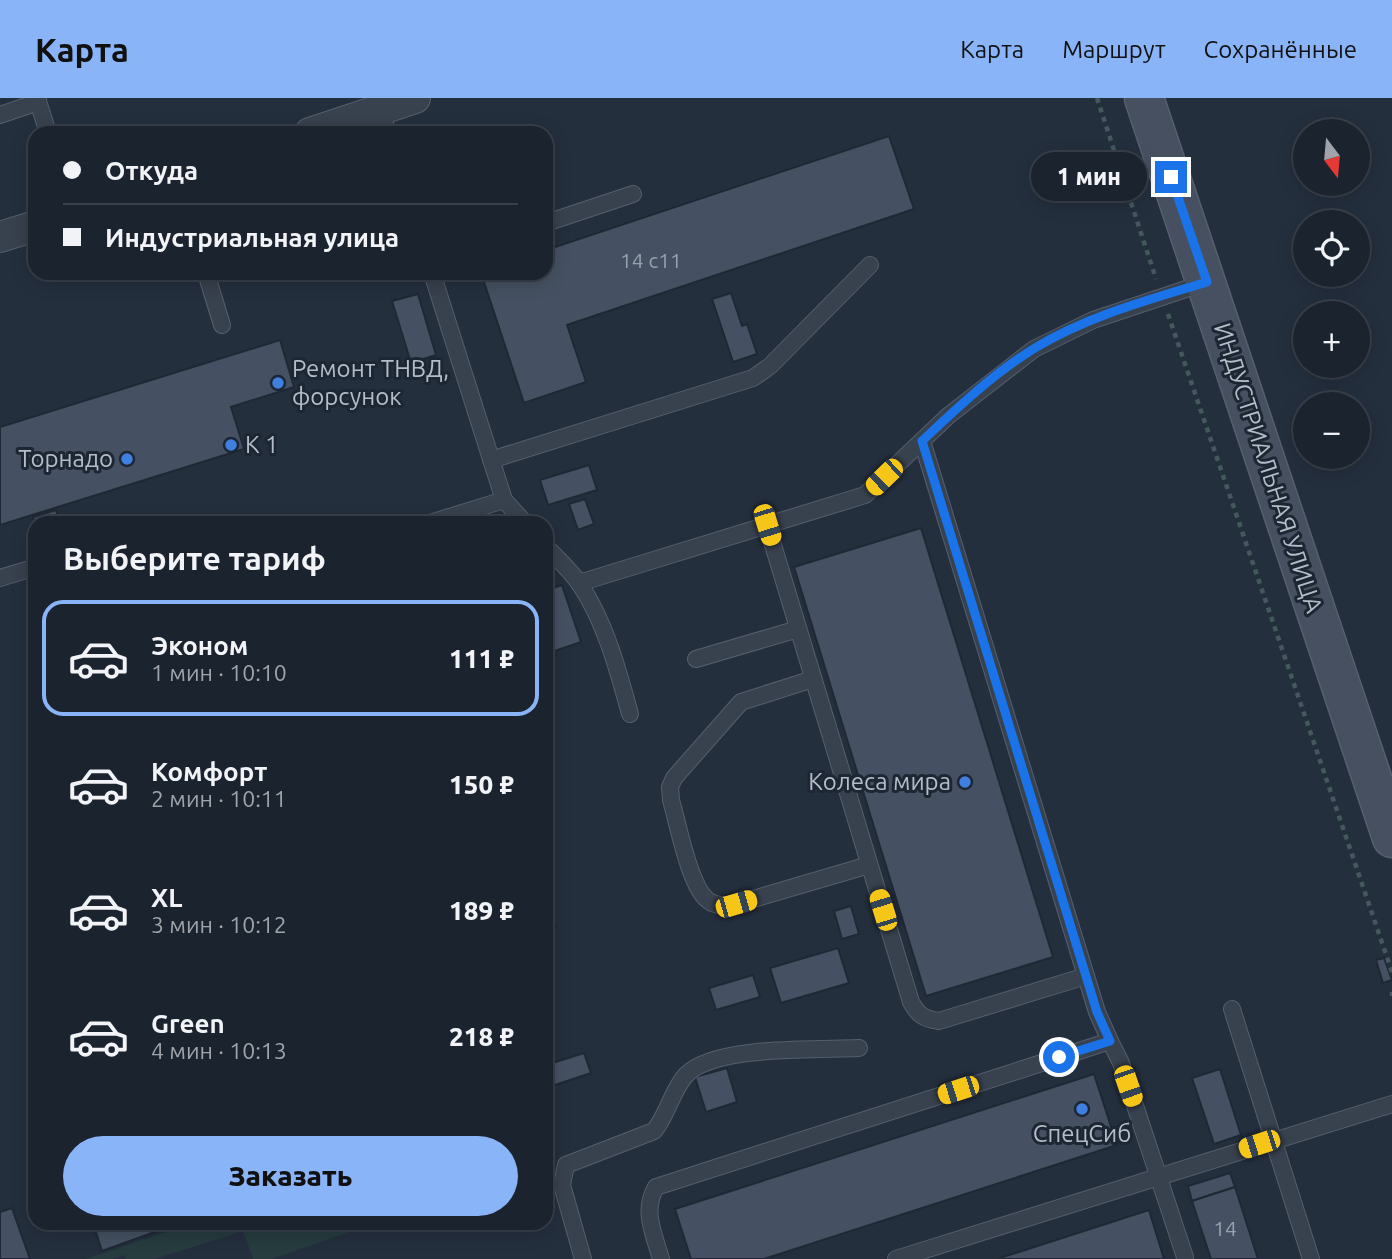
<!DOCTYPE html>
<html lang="ru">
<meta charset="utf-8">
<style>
body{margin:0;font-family:Ubuntu,sans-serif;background:#242b36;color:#f1f3f6;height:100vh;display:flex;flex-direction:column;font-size:26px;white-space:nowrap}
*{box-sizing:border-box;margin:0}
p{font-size:23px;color:#a0a4aa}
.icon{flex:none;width:38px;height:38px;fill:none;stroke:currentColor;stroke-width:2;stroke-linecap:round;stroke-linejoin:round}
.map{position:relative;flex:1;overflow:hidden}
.panel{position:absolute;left:28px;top:418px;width:525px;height:714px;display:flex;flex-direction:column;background:#1b232e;border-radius:21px;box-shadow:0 4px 18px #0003,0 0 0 2px #39404a}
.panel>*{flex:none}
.guide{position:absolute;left:28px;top:28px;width:525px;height:154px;border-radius:21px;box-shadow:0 4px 18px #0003,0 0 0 2px #39404a;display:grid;align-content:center;height:154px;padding:0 35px;background:#1b232e}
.needle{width:46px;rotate:164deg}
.fabs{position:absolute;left:1293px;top:21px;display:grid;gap:14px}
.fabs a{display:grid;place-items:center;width:77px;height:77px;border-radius:50%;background:#1b232e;box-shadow:0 4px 18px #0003,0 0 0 2px #39404a;font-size:35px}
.end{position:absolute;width:32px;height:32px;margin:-16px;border:9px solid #1a73e8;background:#fff;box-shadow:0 0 0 4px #fff}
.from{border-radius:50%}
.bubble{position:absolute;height:49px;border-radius:24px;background:#1b232e;box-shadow:0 4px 18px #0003,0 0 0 2px #39404a;font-size:23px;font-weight:800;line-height:49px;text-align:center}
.car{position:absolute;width:21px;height:42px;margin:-21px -10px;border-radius:9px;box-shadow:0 0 5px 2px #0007;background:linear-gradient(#f5c518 24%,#345 0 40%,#f5c518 0 76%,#345 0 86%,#f5c518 0)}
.guide b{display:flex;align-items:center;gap:24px;height:66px;font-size:26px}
.guide b+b{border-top:2px solid #39404a}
.guide i{width:18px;height:18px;background:#f1f3f6}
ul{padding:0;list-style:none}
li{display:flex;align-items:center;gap:21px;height:116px;margin:0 14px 10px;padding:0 21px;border:4px solid transparent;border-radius:21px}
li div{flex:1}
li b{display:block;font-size:26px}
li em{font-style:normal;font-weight:800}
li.selected{border-color:#8ab4f8}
li>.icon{width:63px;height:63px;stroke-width:1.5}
h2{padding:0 35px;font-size:32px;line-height:84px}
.button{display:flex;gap:14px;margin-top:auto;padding:14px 35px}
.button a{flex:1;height:80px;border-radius:42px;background:#8ab4f8;color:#111;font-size:28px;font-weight:800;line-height:80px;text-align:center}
header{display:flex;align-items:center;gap:42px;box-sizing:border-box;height:98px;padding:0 35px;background:#8ab4f8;color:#111}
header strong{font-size:33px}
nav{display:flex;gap:38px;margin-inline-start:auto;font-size:24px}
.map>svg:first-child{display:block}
</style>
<header>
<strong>Карта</strong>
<nav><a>Карта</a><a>Маршрут</a><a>Сохранённые</a></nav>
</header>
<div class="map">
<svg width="1392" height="1161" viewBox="0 0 1392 1161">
<rect width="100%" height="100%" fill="#242f3e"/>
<!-- green -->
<polygon fill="#263c3f" points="192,1125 376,1125 271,1161 253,1161 243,1133 155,1161 126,1161 124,1157 112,1161 86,1161"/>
<!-- building -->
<g fill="#455162" stroke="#1f2835" stroke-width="2">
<polygon points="889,38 914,111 567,227 586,284 524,305 481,175 546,175 546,152"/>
<polygon points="731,195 742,228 747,226 757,256 733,264 712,201"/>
<polygon points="418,196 436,257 411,265 392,203"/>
<polygon points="280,242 294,289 231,309 244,351 0,427 0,329"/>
<polygon points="589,367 597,392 548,407 540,382"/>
<polygon points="585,401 594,426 578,432 569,406"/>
<polygon points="56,412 60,425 35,426 33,419"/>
<polygon points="921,430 1053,859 926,898 794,469"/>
<polygon points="562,487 581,544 546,556 546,492"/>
<polygon points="546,796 555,829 546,831"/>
<polygon points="851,808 859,836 842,841 834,813"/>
<polygon points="838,850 849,885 781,905 770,870"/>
<polygon points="1384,860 1392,882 1383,885 1376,862"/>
<polygon points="753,877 760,899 716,912 709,890"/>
<polygon points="584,955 591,975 546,990 546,967"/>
<polygon points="727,970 737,1004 706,1014 695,979"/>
<polygon points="1220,971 1241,1037 1214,1046 1192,980"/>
<polygon points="1094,976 1117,1047 764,1161 691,1161 675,1111"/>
<polygon points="1230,1075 1235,1089 1192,1103 1188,1088"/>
<polygon points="1235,1089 1258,1161 1211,1161 1192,1103"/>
<polygon points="12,1110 30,1161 0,1161 0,1114"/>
<polygon points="1149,1112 1164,1161 997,1161"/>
<polygon points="93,1125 180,1125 102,1153"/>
</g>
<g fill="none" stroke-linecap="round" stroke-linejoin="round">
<!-- service casing -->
<g stroke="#565f6c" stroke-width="18">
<g id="service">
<polyline points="37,0 48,35"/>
<polyline points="380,12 388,35"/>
<polyline points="0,17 38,4"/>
<polyline points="546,125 633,96"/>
<polyline points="206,175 222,227"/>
<polyline points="432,175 504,402 525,425"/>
<polyline points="922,343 1097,914 1110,943"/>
<polyline points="491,362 753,280 770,268 870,167"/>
<polyline points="430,425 504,402"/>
<path d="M 767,427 L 911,904 C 918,917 924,921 939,923 L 1086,878"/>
<path d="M 546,449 C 557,460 570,472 579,485 C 605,523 618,572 630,616"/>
<polyline points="0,480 33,470"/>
<polyline points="579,485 865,397 948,318 1034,251 1093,222 1207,184"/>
<polyline points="696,561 798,531"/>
<path d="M 813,581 L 741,604 L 674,680 L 670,689 L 671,702 C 678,726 690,791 709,803 C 717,809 727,807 736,806 L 869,767"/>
<polyline points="1232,911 1311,1161"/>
<path d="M 583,1161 L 562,1087 L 566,1067 L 654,1033 C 668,1016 672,992 686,977 C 714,947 818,952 859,950"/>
<path d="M 661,1161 C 654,1136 642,1113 656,1089 L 1110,943 L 1121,965 L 1185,1159"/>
<polyline points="896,1161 1392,1006"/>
</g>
</g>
<!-- minor casing -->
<g stroke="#565f6c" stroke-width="32">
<g id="minor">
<polyline points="310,35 415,0"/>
<polyline points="0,139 35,128"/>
</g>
</g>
<!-- secondary casing -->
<g stroke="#565f6c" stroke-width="41">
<polyline id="secondary" points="1144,0 1392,740"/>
</g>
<!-- path -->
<g stroke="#44595c" stroke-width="4.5" stroke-dasharray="5 5" stroke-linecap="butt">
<polyline points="1097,0 1156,181"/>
<polyline points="1168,216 1392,874"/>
<polyline points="1392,894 1392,898"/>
</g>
<!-- service -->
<use href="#service" stroke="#38414e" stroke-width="16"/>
<!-- minor -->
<use href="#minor" stroke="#38414e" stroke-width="30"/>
<!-- secondary -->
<use href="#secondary" stroke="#465061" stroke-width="38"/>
</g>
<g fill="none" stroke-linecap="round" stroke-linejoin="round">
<!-- route -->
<path stroke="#1a73e8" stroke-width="9" d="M 1059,959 L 1110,943 L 1097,914 L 922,343 C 957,310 994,275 1035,250 C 1088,218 1148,202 1207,184 L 1171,79"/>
</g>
<!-- markers -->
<g fill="#3f7fe0" stroke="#1d2633" stroke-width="2.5">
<circle cx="278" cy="285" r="7"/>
<circle cx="231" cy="347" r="7"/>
<circle cx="127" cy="361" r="7"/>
<circle cx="965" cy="684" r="7"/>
<circle cx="1082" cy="1011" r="7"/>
</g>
<g text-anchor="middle" stroke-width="6" stroke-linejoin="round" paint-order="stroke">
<!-- number labels -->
<g font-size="21" fill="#98a1af">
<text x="651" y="170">14 с11</text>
<text x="1225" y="1138">14</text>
</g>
<!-- poi labels -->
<g font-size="24" fill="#b4bcc9" stroke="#1d2633" text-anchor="start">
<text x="292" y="279">Ремонт ТНВД,<tspan x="292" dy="28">форсунок</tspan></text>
<text x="245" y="355">К 1</text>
<text x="113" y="369" text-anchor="end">Торнадо</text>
<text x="951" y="692" text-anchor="end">Колеса мира</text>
<text x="1082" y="1044" text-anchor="middle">СпецСиб</text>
</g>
<!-- street labels -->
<g font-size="24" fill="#b4bcc9" stroke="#1d2633">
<text transform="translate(1268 370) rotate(72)" y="8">ИНДУСТРИАЛЬНАЯ УЛИЦА</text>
</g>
</g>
</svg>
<div class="fabs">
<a><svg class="needle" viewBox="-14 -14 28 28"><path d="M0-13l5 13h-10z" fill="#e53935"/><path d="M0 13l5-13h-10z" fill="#a0a4aa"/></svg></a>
<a><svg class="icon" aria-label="locate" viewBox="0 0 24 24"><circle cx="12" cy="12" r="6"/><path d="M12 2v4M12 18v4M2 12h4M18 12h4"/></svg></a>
<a>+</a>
<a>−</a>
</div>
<i class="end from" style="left:1059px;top:959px"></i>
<i class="end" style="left:1171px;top:79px"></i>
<div class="bubble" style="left:1031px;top:54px;width:116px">1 мин</div>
<i class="car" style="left:884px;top:379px;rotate:226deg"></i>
<i class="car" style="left:767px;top:427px;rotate:163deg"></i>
<i class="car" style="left:736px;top:806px;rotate:74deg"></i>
<i class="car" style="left:883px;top:812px;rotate:343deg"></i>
<i class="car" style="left:1128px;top:988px;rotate:161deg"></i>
<i class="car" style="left:958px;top:992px;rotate:252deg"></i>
<i class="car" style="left:1259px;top:1046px;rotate:252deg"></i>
<div class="guide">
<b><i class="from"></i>Откуда</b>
<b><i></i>Индустриальная улица</b>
</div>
<section class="panel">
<h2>Выберите тариф</h2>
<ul>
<li class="selected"><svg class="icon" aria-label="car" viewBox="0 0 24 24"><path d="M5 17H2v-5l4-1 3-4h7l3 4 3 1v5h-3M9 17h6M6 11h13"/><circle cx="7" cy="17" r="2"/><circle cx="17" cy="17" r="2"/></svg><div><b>Эконом</b><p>1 мин · 10:10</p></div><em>111 ₽</em></li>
<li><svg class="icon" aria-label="car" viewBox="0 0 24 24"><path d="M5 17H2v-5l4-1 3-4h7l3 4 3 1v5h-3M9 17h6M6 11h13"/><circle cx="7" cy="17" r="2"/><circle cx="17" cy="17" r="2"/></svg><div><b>Комфорт</b><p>2 мин · 10:11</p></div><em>150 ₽</em></li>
<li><svg class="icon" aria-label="car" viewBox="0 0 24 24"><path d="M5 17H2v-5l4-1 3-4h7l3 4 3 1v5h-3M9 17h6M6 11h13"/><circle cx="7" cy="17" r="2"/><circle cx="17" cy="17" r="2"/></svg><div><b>XL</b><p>3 мин · 10:12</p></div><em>189 ₽</em></li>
<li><svg class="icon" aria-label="car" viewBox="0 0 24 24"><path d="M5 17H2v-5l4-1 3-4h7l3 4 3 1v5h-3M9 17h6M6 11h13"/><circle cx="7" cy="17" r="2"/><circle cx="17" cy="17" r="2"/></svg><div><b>Green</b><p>4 мин · 10:13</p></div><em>218 ₽</em></li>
</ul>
<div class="button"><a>Заказать</a></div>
</section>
</div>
